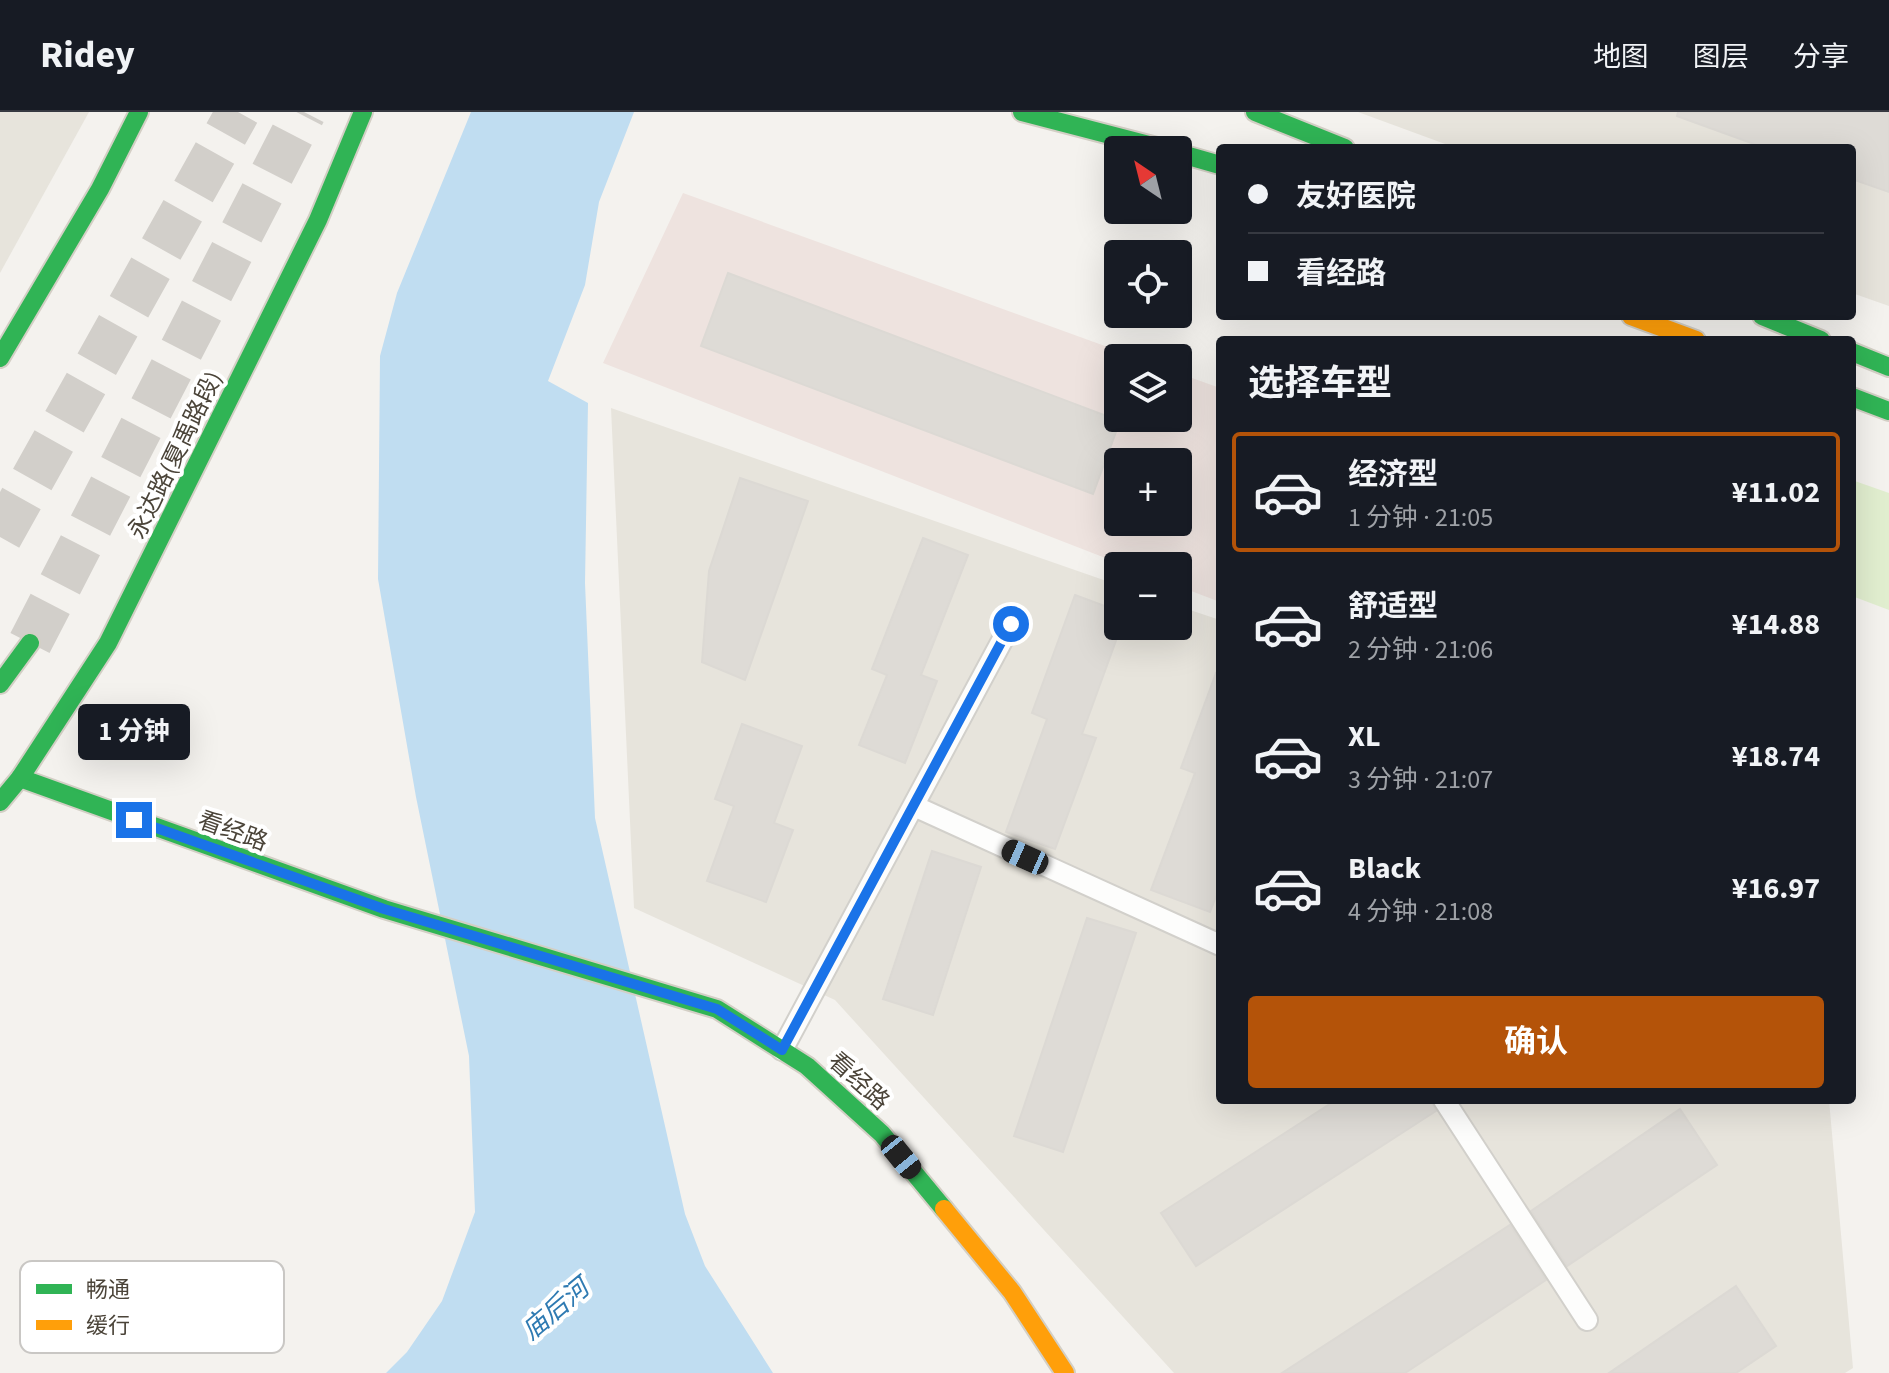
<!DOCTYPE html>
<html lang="zh">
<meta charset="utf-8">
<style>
body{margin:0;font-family:"Source Sans 3","Noto Sans SC",sans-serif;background:#242831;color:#f1f3f6;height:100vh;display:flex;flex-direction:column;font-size:30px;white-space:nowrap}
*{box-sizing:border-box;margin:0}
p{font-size:26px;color:#9ea1a6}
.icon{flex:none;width:44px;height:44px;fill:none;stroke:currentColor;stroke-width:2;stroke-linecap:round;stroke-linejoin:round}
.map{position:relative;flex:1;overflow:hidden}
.details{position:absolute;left:1216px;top:224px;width:640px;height:768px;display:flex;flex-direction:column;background:#171b24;border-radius:8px;box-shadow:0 8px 32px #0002}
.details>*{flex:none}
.guide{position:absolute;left:1216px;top:32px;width:640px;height:176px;border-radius:8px;box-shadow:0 8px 32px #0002;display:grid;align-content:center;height:176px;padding:0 32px;background:#171b24}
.needle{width:52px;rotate:325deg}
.controls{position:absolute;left:1104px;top:24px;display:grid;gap:16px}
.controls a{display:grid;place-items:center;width:88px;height:88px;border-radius:8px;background:#171b24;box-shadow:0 8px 32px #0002;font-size:40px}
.end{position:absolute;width:36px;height:36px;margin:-18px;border:10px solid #1a73e8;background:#fff;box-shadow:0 0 0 4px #fff}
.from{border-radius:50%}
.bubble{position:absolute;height:56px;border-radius:8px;background:#171b24;box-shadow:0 8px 32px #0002;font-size:26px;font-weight:700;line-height:56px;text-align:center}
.car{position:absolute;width:24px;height:48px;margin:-24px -12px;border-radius:10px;box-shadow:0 0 6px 2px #0007;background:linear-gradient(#222 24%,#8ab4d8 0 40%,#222 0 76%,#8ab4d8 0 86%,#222 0)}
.guide b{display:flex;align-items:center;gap:28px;height:76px;font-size:30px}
.guide b+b{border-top:2px solid #363941}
.guide i{width:20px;height:20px;background:#f1f3f6}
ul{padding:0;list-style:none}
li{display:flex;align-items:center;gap:24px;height:120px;margin:0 16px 12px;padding:0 16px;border:4px solid transparent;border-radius:8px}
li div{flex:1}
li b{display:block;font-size:30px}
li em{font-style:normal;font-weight:700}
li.on{border-color:#b45309}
li>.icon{width:72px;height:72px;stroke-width:1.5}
h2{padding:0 32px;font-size:36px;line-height:96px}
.cta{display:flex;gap:16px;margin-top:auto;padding:16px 32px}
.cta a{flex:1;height:92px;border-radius:8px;background:#b45309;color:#fff;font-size:32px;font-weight:700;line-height:92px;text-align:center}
header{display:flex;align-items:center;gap:48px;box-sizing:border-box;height:112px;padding:0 40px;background:#171b24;border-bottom:2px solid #363941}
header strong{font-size:38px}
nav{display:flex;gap:44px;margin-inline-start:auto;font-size:28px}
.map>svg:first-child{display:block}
</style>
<header>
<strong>Ridey</strong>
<nav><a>地图</a><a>图层</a><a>分享</a></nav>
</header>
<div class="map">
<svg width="1889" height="1261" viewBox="0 0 1889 1261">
<rect width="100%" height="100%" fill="#f4f2ee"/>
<!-- residential -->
<g fill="#e7e4dc">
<polygon points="0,0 89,0 0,161"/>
<polygon points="1358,0 1889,0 1889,194 1852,181 1852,36 1456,36"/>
<polygon points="611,296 1118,473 1118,514 1178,514 1178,494 1220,508 1220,988 1829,988 1853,1256 1845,1261 1174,1261 835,888 634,796"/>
</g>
<!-- medical -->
<path fill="#eee3df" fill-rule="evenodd" d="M 683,81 L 1138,246 L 1118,246 L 1118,306 L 1178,306 L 1178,261 L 1220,276 L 1220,490 L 1178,474 L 1178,454 L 1126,454 L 603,251 ZM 1118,350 L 1178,350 L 1178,410 L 1118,410 Z"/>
<!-- green -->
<polygon fill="#e1eecf" points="1852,368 1889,381 1889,498 1852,484"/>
<!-- water -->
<polygon fill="#c0ddf1" points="471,0 634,0 599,90 585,173 548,269 588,291 585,471 595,706 685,1102 705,1154 773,1261 386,1261 407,1240 442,1189 475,1100 469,944 416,685 378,467 380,244 397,181"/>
<!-- building -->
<g fill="#dedbd6" stroke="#dcd9d4" stroke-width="2">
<polygon points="1678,0 1889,0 1889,80 1852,67 1852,36 1765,36 1677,4"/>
<polygon points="728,161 1120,309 1093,382 701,234"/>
<polygon points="740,366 808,389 745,568 702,550 709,459"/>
<polygon points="923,426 968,443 921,563 937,569 905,651 859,633 887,563 872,557"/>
<polygon points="1075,483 1118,499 1118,523 1082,622 1096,626 1055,737 1006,720 1047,607 1032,601"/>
<polygon points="1216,561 1220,562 1220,774 1210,800 1151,778 1195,661 1181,656"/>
<polygon points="742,612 802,634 774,711 793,718 766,790 707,769 734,694 715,687"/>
<polygon points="932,739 981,755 933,903 883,887"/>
<polygon points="1087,806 1136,821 1063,1040 1014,1024"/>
<polygon points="1336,988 1431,988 1436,999 1196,1154 1161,1101"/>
<polygon points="1680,997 1717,1053 1567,1154 1531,1099"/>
<polygon points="1510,1113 1546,1168 1405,1261 1282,1261"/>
<polygon points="1736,1174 1776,1234 1736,1261 1609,1261"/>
</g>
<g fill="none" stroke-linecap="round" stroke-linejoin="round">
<!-- highway-tunnel -->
<g stroke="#d2cfca" stroke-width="44" stroke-dasharray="44 22" stroke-linecap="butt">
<polyline points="0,425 238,0"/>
<polyline points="30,531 304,0"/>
</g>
<!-- lane casing -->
<g stroke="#d2d0cb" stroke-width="24">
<g id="lane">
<polyline points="914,694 1220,833"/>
<polyline points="782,938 1011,512"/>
<polyline points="1444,988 1587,1208"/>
</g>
</g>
<!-- fast casing -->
<g stroke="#d3cfc5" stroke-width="22">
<g id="fast">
<polyline points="1022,0 1168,38"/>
<polyline points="1255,0 1345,36"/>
<polyline points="1178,41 1220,53"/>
<polyline points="1762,204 1821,228"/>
<polyline points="1852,240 1889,255"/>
<polyline points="0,246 100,77 139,0"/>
<polyline points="1852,285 1889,299"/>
<polyline points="0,572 30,531"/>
<polyline points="20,666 384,797 717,897 807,954 882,1022 944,1097"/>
<polyline points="0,690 20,666 108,531 318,108 363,0"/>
</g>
</g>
<!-- slow casing -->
<g stroke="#d3cfc5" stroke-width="22">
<g id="slow">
<polyline points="1631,204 1696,228"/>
<polyline points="944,1097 1012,1180 1065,1261"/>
</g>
</g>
<!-- lane -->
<use href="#lane" stroke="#fdfdfc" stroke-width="20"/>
<!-- fast -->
<use href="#fast" stroke="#30b455" stroke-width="18"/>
<!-- slow -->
<use href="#slow" stroke="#ff9f0a" stroke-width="18"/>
</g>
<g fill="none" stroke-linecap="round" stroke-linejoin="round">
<!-- route -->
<polyline stroke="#1a73e8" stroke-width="10" points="134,708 384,797 717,897 782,938 1011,512"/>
</g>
<g text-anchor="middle" stroke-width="8" stroke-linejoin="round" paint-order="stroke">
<!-- street labels -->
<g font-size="24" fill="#4b4439" stroke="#fff">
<text transform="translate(175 343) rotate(-64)" y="8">永达路(夏禹路段)</text>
<text transform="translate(233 719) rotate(20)" y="8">看经路</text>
<text transform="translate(859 969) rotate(42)" y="8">看经路</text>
</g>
<!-- water labels -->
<g font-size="26" font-style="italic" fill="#2e7ab2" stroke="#fff">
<text transform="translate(555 1197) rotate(-40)" y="9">庙后河</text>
</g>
</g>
<!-- legend -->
<rect x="20" y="1149" width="264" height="92" rx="12" fill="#fff" stroke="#c9c7c4" stroke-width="2"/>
<rect x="36" y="1172" width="36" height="10" fill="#30b455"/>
<rect x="36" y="1208" width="36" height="10" fill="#ff9f0a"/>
<g font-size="22" fill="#4b4439">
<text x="86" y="1185">畅通</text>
<text x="86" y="1221">缓行</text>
</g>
</svg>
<div class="controls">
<a><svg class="needle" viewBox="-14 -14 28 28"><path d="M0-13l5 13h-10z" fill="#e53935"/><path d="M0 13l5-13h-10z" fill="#9ea1a6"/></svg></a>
<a><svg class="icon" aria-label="locate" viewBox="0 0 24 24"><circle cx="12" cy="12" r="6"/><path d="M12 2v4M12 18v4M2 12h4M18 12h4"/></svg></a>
<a><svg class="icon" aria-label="layers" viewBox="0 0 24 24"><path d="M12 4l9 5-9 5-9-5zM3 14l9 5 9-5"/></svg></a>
<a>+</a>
<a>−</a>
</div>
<i class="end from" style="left:1011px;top:512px"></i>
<i class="end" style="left:134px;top:708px"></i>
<div class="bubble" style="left:78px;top:592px;width:112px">1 分钟</div>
<i class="car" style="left:1025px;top:745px;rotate:294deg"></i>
<i class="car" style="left:901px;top:1045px;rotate:141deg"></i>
<div class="guide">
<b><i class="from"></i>友好医院</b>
<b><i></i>看经路</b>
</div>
<section class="details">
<h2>选择车型</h2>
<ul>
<li class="on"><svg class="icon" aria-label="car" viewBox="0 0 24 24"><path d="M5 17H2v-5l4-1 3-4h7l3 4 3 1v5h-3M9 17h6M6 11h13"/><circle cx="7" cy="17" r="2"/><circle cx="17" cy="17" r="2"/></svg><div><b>经济型</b><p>1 分钟 · 21:05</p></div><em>¥11.02</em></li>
<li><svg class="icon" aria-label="car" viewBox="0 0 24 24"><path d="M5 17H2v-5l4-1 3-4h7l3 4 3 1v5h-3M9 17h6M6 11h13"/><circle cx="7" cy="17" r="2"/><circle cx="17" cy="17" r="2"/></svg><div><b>舒适型</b><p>2 分钟 · 21:06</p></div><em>¥14.88</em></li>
<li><svg class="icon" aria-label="car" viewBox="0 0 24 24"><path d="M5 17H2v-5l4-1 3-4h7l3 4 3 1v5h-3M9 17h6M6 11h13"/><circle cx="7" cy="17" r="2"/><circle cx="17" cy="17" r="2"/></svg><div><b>XL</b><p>3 分钟 · 21:07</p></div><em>¥18.74</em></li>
<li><svg class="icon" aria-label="car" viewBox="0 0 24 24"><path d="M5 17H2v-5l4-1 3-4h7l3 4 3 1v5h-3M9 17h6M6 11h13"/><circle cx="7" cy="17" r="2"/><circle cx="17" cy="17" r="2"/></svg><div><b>Black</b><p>4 分钟 · 21:08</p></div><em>¥16.97</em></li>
</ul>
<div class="cta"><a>确认</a></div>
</section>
</div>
